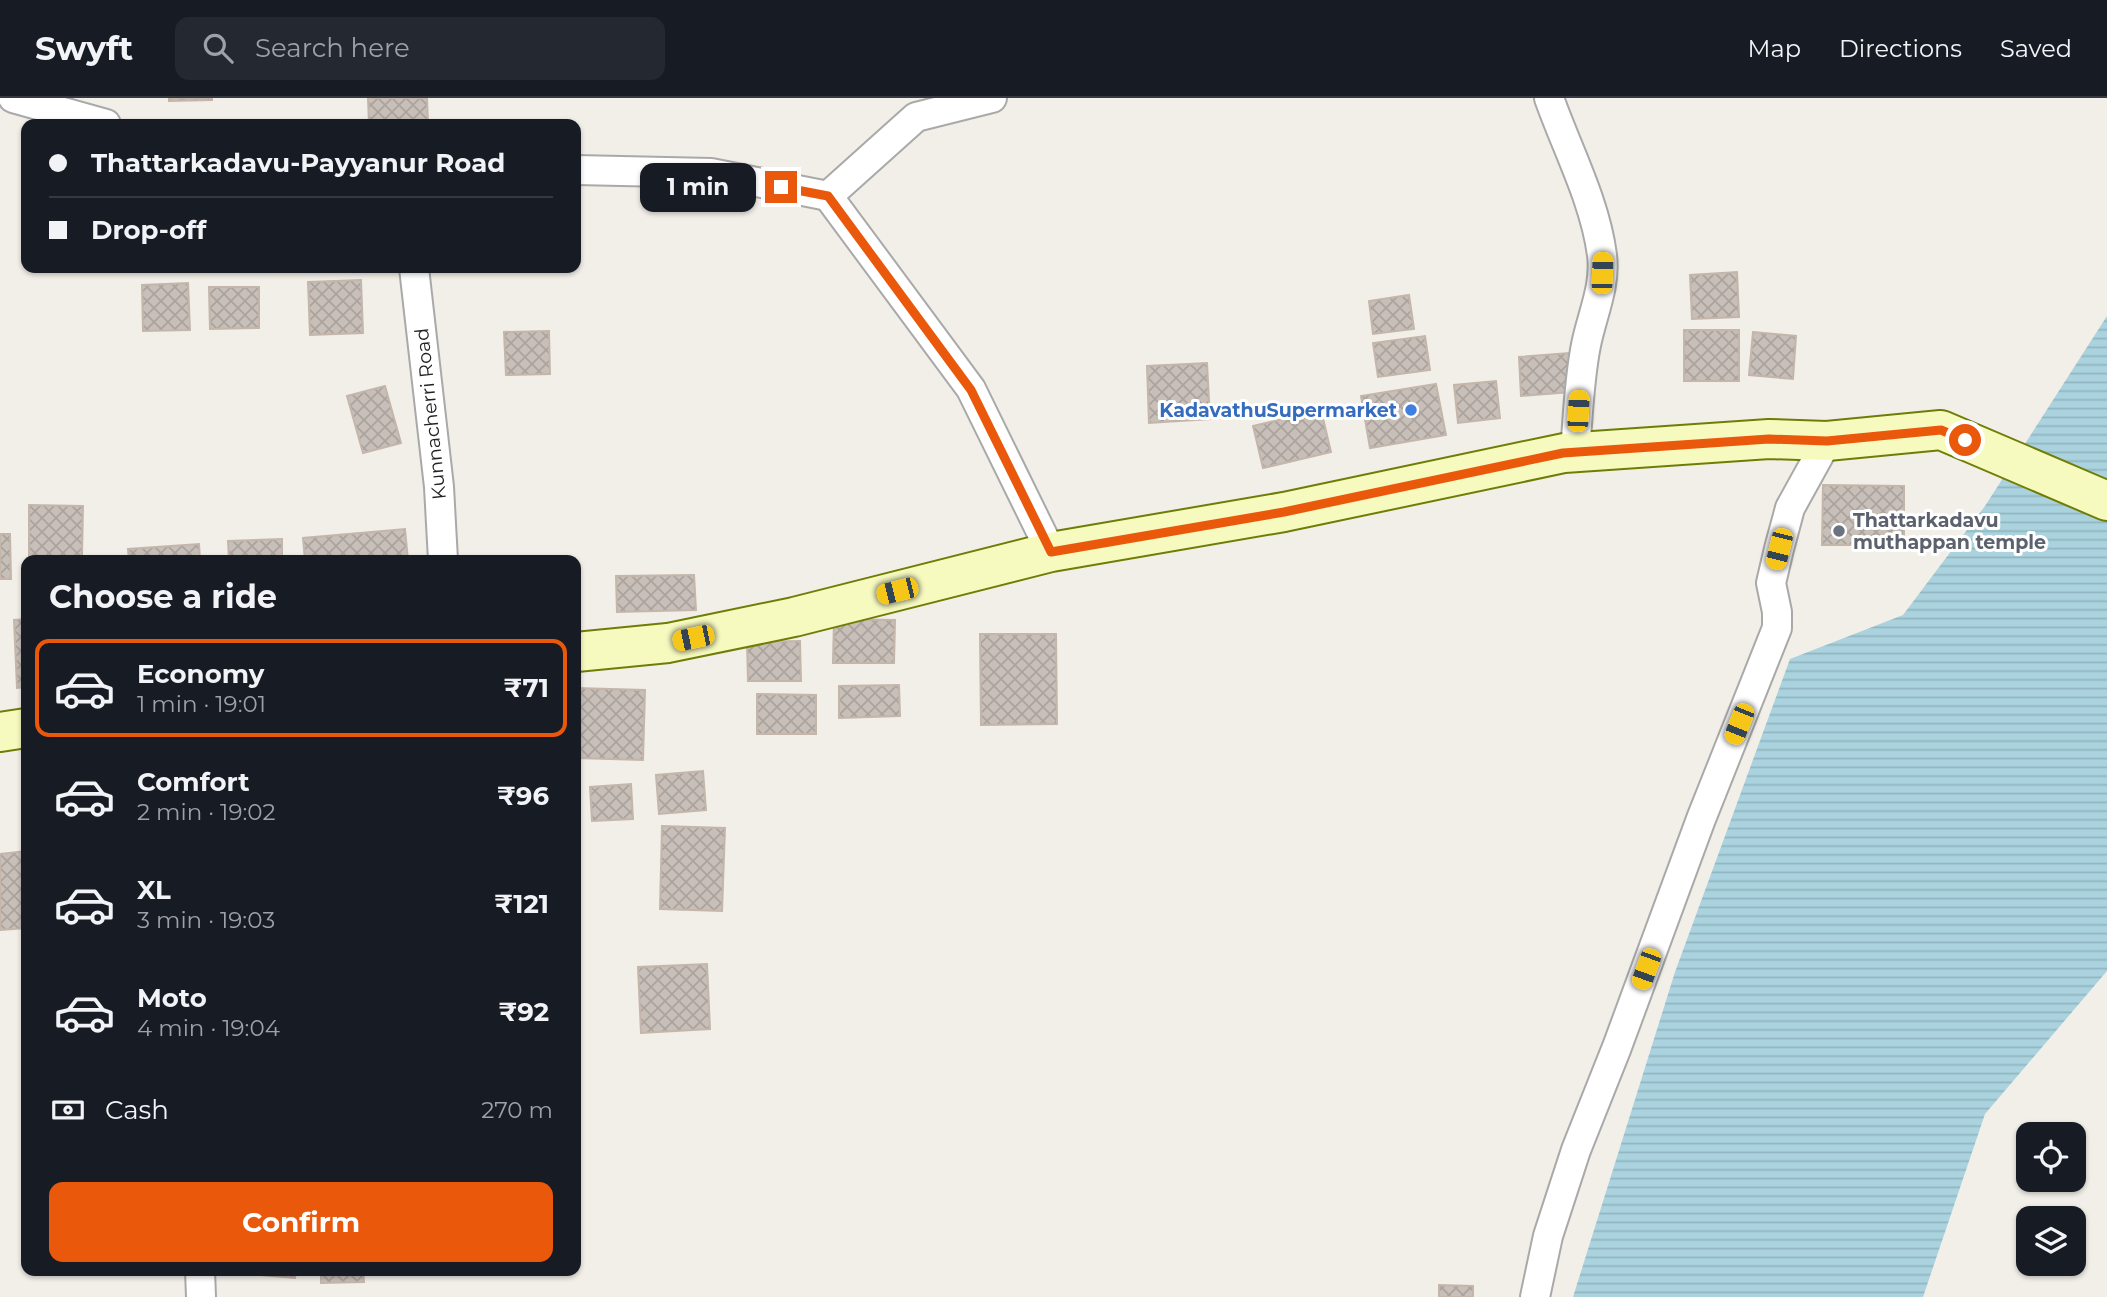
<!DOCTYPE html>
<meta charset="utf-8">
<style>
body{margin:0;font-family:Montserrat,sans-serif;background:#242831;color:#f1f3f6;height:100vh;display:flex;flex-direction:column;font-size:26px;white-space:nowrap}
*{box-sizing:border-box;margin:0}
p{font-size:23px;color:#9ea1a6}
.icon{flex:none;width:38px;height:38px;fill:none;stroke:currentColor;stroke-width:2;stroke-linecap:round;stroke-linejoin:round}
.map{position:relative;flex:1;overflow:hidden}
.panel{position:absolute;left:21px;top:457px;width:560px;height:721px;display:flex;flex-direction:column;background:#171b24;border-radius:14px;box-shadow:0 2px 5px #0004}
.panel>*{flex:none}
.banner{position:absolute;left:21px;top:21px;width:560px;height:154px;border-radius:14px;box-shadow:0 2px 5px #0004;display:grid;align-content:center;height:154px;padding:0 28px;background:#171b24}
.buttons{position:absolute;left:2016px;top:1024px;display:grid;gap:14px}
.buttons a{display:grid;place-items:center;width:70px;height:70px;border-radius:14px;background:#171b24;box-shadow:0 2px 5px #0004;font-size:35px}
.end{position:absolute;width:32px;height:32px;margin:-16px;border:9px solid #ea580c;background:#fff;box-shadow:0 0 0 4px #fff}
.from{border-radius:50%}
.bubble{position:absolute;height:49px;border-radius:14px;background:#171b24;box-shadow:0 2px 5px #0004;font-size:23px;font-weight:700;line-height:49px;text-align:center}
.car{position:absolute;width:21px;height:42px;margin:-21px -10px;border-radius:9px;box-shadow:0 0 5px 2px #0007;background:linear-gradient(#f5c518 24%,#345 0 40%,#f5c518 0 76%,#345 0 86%,#f5c518 0)}
.banner b{display:flex;align-items:center;gap:24px;height:66px;font-size:26px}
.banner b+b{border-top:2px solid #363941}
.banner i{width:18px;height:18px;background:#f1f3f6}
ul{padding:0;list-style:none}
li{display:flex;align-items:center;gap:21px;height:98px;margin:0 14px 10px;padding:0 14px;border:4px solid transparent;border-radius:14px}
li div{flex:1}
li b{display:block;font-size:26px}
li em{font-style:normal;font-weight:700}
li.selected{border-color:#ea580c}
li>.icon{width:63px;height:63px;stroke-width:1.5}
h2{padding:0 28px;font-size:32px;line-height:84px}
.pay{display:flex;align-items:center;gap:18px;height:77px;padding:0 28px;font-size:26px}
.pay p{margin-inline-start:auto}
.primary-button{display:flex;gap:14px;margin-top:auto;padding:14px 28px}
.primary-button a{flex:1;height:80px;border-radius:14px;background:#ea580c;color:#fff;font-size:28px;font-weight:700;line-height:80px;text-align:center}
header{display:flex;align-items:center;gap:42px;box-sizing:border-box;height:98px;padding:0 35px;background:#171b24;border-bottom:2px solid #363941}
header strong{font-size:33px}
nav{display:flex;gap:38px;margin-inline-start:auto;font-size:24px}
.search{width:490px;height:63px;background:#242831;display:flex;align-items:center;gap:18px;box-sizing:border-box;padding:0 24px;border-radius:14px;color:#9ea1a6;font-size:26px}
.map>svg:first-child{display:block}
</style>
<header>
<strong>Swyft</strong>
<div class="search"><svg class="icon" aria-label="search" viewBox="0 0 24 24"><circle cx="10" cy="10" r="6"/><path d="M15 15l6 6"/></svg>Search here</div>
<nav><a>Map</a><a>Directions</a><a>Saved</a></nav>
</header>
<div class="map">
<svg width="2107" height="1199" viewBox="0 0 2107 1199">
<defs>
<pattern id="water-rules" width="6" height="5" patternUnits="userSpaceOnUse" patternTransform="scale(1.75)"><rect width="6" height="5" fill="#aad3df"/><path d="M0 2.5h6" fill="none" stroke="#92b5bf"/></pattern>
<pattern id="building-cross-hatch" width="8" height="8" patternUnits="userSpaceOnUse" patternTransform="scale(1.75)"><rect width="8" height="8" fill="#c7bfb8"/><path d="M0 0l8 8M0 8l8-8" fill="none" stroke="#aba49e"/></pattern>
</defs>
<rect width="100%" height="100%" fill="#f2efe9"/>
<!-- water -->
<polygon fill="url(#water-rules)" points="2107,218 2107,873 1985,1016 1923,1199 1573,1199 1675,874 1790,561 1903,517 1985,408"/>
<!-- building -->
<g fill="url(#building-cross-hatch)" stroke="#c4b6ab" stroke-width="2">
<polygon points="169,0 212,0 212,2 169,3"/>
<polygon points="368,0 427,0 428,25 369,26"/>
<polygon points="1737,174 1739,219 1692,221 1690,177"/>
<polygon points="361,182 363,235 310,237 308,184"/>
<polygon points="188,185 190,232 143,233 142,187"/>
<polygon points="209,189 259,189 259,230 210,231"/>
<polygon points="1409,197 1414,231 1373,236 1369,203"/>
<rect x="1684" y="232" width="55" height="51"/>
<polygon points="549,233 550,276 506,277 504,234"/>
<polygon points="1753,234 1796,238 1793,281 1749,277"/>
<polygon points="1425,238 1430,272 1378,279 1373,245"/>
<polygon points="1569,255 1571,294 1521,298 1519,259"/>
<polygon points="1207,265 1210,321 1149,325 1147,268"/>
<polygon points="1496,283 1500,320 1458,325 1454,287"/>
<polygon points="1436,286 1446,337 1370,350 1361,298"/>
<polygon points="385,288 401,345 363,355 347,298"/>
<polygon points="1321,312 1331,354 1263,370 1253,328"/>
<polygon points="1823,387 1904,388 1904,447 1822,447"/>
<polygon points="29,407 83,408 82,458 29,458"/>
<polygon points="405,431 408,462 305,462 303,440"/>
<polygon points="0,436 10,436 11,481 0,481"/>
<polygon points="282,441 282,462 229,462 228,443"/>
<polygon points="199,446 200,462 129,462 128,451"/>
<polygon points="694,477 696,512 617,514 616,478"/>
<polygon points="26,521 26,589 17,590 14,522"/>
<polygon points="834,521 895,522 894,565 833,565"/>
<polygon points="980,536 1056,536 1057,626 981,627"/>
<polygon points="800,543 801,583 748,583 747,544"/>
<polygon points="899,587 900,618 839,620 839,588"/>
<polygon points="576,590 645,592 643,662 576,660"/>
<polygon points="757,596 816,597 816,636 757,636"/>
<polygon points="703,673 706,712 659,716 656,677"/>
<polygon points="631,686 633,721 592,723 590,689"/>
<polygon points="662,728 725,730 722,813 660,811"/>
<polygon points="26,753 26,830 0,832 0,756"/>
<polygon points="707,866 710,931 641,935 638,869"/>
<polygon points="249,1172 296,1172 295,1180 249,1176"/>
<polygon points="321,1172 363,1172 364,1184 321,1185"/>
<polygon points="1439,1187 1473,1188 1473,1199 1439,1199"/>
</g>
<g fill="none" stroke-linecap="round" stroke-linejoin="round">
<!-- minor casing -->
<g stroke="#a9a9a9" stroke-width="32">
<g id="minor">
<polyline points="13,0 106,26"/>
<polyline points="992,0 916,19 828,98 971,291 1051,454"/>
<path d="M 1549,0 C 1567,51 1595,103 1602,157 C 1606,188 1592,217 1586,247 C 1579,282 1578,318 1575,354"/>
<polyline points="576,72 711,75 828,98"/>
<polyline points="414,170 439,389 443,462"/>
<polyline points="200,1172 201,1199"/>
<polyline points="1535,1199 1548,1138 1576,1052 1617,949 1701,721 1777,530 1777,514 1771,485 1779,451 1790,410 1827,343"/>
</g>
</g>
<!-- secondary casing -->
<g stroke="#707d05" stroke-width="42">
<g id="secondary">
<polyline points="576,554 668,545 794,519 1051,454 1284,414 1564,355 1769,341 1827,343 1941,332 2107,403"/>
<polyline points="0,634 26,630"/>
</g>
</g>
<!-- minor -->
<use href="#minor" stroke="#fff" stroke-width="28"/>
<!-- secondary -->
<use href="#secondary" stroke="#f7fabf" stroke-width="38"/>
</g>
<g fill="none" stroke-linecap="round" stroke-linejoin="round">
<!-- route -->
<polyline stroke="#ea580c" stroke-width="9" points="781,89 828,98 971,292 1051,454 1284,414 1563,355 1769,341 1827,343 1941,332 1965,342"/>
</g>
<!-- markers -->
<circle fill="#3f7fe0" stroke="#fff" stroke-width="2.5" cx="1411" cy="312" r="7"/>
<circle fill="#6b7280" stroke="#fff" stroke-width="2.5" cx="1839" cy="433" r="7"/>
<g text-anchor="middle" stroke-width="6" stroke-linejoin="round" paint-order="stroke">
<!-- shop labels -->
<g font-size="19" font-weight="bold" fill="#366cbe" stroke="#fff" text-anchor="end">
<text x="1397" y="319">KadavathuSupermarket</text>
</g>
<!-- street labels -->
<g font-size="19" fill="#222" stroke="#fff">
<text transform="translate(430 316) rotate(-96)" y="7">Kunnacherri Road</text>
</g>
<!-- worship labels -->
<g font-size="19" font-weight="bold" fill="#5b616d" stroke="#fff" text-anchor="start">
<text x="1853" y="429">Thattarkadavu<tspan x="1853" dy="22">muthappan temple</tspan></text>
</g>
</g>
</svg>
<div class="buttons">
<a><svg class="icon" aria-label="locate" viewBox="0 0 24 24"><circle cx="12" cy="12" r="6"/><path d="M12 2v4M12 18v4M2 12h4M18 12h4"/></svg></a>
<a><svg class="icon" aria-label="layers" viewBox="0 0 24 24"><path d="M12 4l9 5-9 5-9-5zM3 14l9 5 9-5"/></svg></a>
</div>
<i class="end from" style="left:1965px;top:342px"></i>
<i class="end" style="left:781px;top:89px"></i>
<div class="bubble" style="left:640px;top:65px;width:116px">1 min</div>
<i class="car" style="left:1602px;top:175px;rotate:2deg"></i>
<i class="car" style="left:1578px;top:313px;rotate:3deg"></i>
<i class="car" style="left:1779px;top:451px;rotate:194deg"></i>
<i class="car" style="left:897px;top:493px;rotate:256deg"></i>
<i class="car" style="left:693px;top:540px;rotate:258deg"></i>
<i class="car" style="left:1739px;top:626px;rotate:202deg"></i>
<i class="car" style="left:1646px;top:871px;rotate:200deg"></i>
<div class="banner">
<b><i class="from"></i>Thattarkadavu-Payyanur Road</b>
<b><i></i>Drop-off</b>
</div>
<section class="panel">
<h2>Choose a ride</h2>
<ul>
<li class="selected"><svg class="icon" aria-label="car" viewBox="0 0 24 24"><path d="M5 17H2v-5l4-1 3-4h7l3 4 3 1v5h-3M9 17h6M6 11h13"/><circle cx="7" cy="17" r="2"/><circle cx="17" cy="17" r="2"/></svg><div><b>Economy</b><p>1 min · 19:01</p></div><em>₹71</em></li>
<li><svg class="icon" aria-label="car" viewBox="0 0 24 24"><path d="M5 17H2v-5l4-1 3-4h7l3 4 3 1v5h-3M9 17h6M6 11h13"/><circle cx="7" cy="17" r="2"/><circle cx="17" cy="17" r="2"/></svg><div><b>Comfort</b><p>2 min · 19:02</p></div><em>₹96</em></li>
<li><svg class="icon" aria-label="car" viewBox="0 0 24 24"><path d="M5 17H2v-5l4-1 3-4h7l3 4 3 1v5h-3M9 17h6M6 11h13"/><circle cx="7" cy="17" r="2"/><circle cx="17" cy="17" r="2"/></svg><div><b>XL</b><p>3 min · 19:03</p></div><em>₹121</em></li>
<li><svg class="icon" aria-label="car" viewBox="0 0 24 24"><path d="M5 17H2v-5l4-1 3-4h7l3 4 3 1v5h-3M9 17h6M6 11h13"/><circle cx="7" cy="17" r="2"/><circle cx="17" cy="17" r="2"/></svg><div><b>Moto</b><p>4 min · 19:04</p></div><em>₹92</em></li>
</ul>
<div class="pay"><svg class="icon" aria-label="cash" viewBox="0 0 24 24"><path d="M3 7h18v10H3z"/><circle cx="12" cy="12" r="2"/></svg>Cash<p>270 m</p></div>
<div class="primary-button"><a>Confirm</a></div>
</section>
</div>
